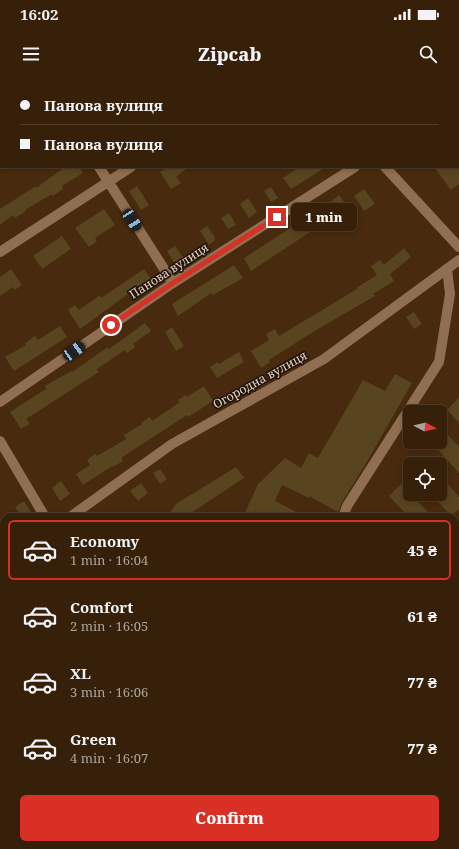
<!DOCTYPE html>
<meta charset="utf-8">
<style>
body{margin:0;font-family:"Noto Serif",serif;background:#412d18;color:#f1f3f6;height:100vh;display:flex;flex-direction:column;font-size:15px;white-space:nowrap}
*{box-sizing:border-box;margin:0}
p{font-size:13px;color:#aaa39c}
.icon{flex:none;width:22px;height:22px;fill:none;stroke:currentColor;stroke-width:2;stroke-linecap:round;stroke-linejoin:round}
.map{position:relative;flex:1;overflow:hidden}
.drawer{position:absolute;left:0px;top:433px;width:459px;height:336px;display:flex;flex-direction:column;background:#36200a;border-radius:12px 12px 0 0;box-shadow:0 2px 6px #0003,0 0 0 1px #503e2b}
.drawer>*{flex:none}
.top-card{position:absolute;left:0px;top:0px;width:459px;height:88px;box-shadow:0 2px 6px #0003,0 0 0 1px #503e2b;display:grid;align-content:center;height:88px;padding:0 20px;background:#36200a}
.needle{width:26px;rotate:97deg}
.fabs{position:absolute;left:403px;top:325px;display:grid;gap:8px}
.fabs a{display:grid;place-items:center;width:44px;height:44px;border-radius:6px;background:#36200a;box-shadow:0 2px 6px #0003,0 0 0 1px #503e2b;font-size:20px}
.end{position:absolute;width:18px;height:18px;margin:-9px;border:5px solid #d93025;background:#fff;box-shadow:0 0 0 2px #fff}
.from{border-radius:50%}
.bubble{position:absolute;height:28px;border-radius:6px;background:#36200a;box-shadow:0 2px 6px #0003,0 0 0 1px #503e2b;font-size:13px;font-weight:800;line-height:28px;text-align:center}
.car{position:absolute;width:12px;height:24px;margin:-12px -6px;border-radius:5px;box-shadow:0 0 3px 1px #0007;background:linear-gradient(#222 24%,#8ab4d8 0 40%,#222 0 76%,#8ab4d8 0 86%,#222 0)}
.top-card b{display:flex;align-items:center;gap:14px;height:38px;font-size:15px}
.top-card b+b{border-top:1px solid #503e2b}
.top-card i{width:10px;height:10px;background:#f1f3f6}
ul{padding:7px 0 0;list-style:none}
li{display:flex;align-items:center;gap:12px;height:60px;margin:0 8px 6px;padding:0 12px;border:2px solid transparent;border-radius:6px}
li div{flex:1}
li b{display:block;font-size:15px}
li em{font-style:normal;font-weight:800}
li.current{border-color:#d93025}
li>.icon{width:36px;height:36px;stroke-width:1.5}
.cta{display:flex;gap:8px;margin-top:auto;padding:8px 20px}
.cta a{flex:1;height:46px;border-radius:6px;background:#d93025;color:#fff;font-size:16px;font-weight:800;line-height:46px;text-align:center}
.status{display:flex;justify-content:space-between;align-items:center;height:28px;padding:0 20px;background:#36200a;direction:ltr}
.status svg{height:11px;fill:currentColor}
header{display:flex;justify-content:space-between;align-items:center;height:52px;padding:0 20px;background:#36200a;font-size:18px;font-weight:800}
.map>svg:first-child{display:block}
</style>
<div class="status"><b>16:02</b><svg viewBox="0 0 49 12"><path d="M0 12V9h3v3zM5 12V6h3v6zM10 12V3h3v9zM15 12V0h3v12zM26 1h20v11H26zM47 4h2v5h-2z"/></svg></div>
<header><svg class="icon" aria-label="menu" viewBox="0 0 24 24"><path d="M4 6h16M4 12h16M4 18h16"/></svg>Zipcab<svg class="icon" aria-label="search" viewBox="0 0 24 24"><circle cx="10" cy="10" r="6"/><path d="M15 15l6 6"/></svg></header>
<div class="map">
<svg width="459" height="769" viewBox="0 0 459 769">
<rect width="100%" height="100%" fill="#482a0e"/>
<!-- building -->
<g fill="#58441f">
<polygon points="65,87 79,87 83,93 62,106 63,109 53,116 52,114 25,130 26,131 15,138 13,135 0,145 0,129 36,106 36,108"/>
<polygon points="167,87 189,87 176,97 181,103 171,109 160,92"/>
<polygon points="299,87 326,87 291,109 283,98"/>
<polygon points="434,87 459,87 459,104 451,110"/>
<polygon points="137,106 149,125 141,130 129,111"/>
<polygon points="271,107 278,118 271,122 264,111"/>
<polygon points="364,109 375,124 364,131 354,116"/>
<polygon points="339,115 348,127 251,191 244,178 312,134 310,132 321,125 323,128"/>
<polygon points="248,118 257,132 249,138 240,124"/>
<polygon points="104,129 115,145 95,158 97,161 89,167 75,148"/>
<polygon points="229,133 236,145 228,149 221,138"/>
<polygon points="207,146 215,157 215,160 209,165 200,151"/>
<polygon points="62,156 71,169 42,189 33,176"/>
<polygon points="175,166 185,180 176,186 167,171"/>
<polygon points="404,168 411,177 390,194 394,201 373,214 375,216 313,252 269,280 270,282 261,288 251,271 269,260 266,254 275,249 279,256 357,209 356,208 377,195 371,186 380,180 384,185"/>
<polygon points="234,185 243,198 213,215 211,213 178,236 172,224"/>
<polygon points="11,189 22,205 15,210 13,207 0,216 0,197"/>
<polygon points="144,189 152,201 140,209 139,206 80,249 68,230 75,225 79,230 100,215 101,218"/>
<polygon points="414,232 422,244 414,249 406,237"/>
<polygon points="145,243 151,251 133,264 135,267 127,273 125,270 97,289 99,292 26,339 30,344 21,349 10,332 46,309 45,306 71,291 72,292 108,267 109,269"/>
<polygon points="60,246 67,257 14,291 5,277 26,265 25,263 35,256 38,260"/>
<polygon points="172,247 184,266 176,271 165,252"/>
<polygon points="239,272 244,282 217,298 210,287 218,282 219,284"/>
<polygon points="395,294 412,303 365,385 342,422 338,432 309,416 309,418 282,405 275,421 306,437 243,437 258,404 285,378 301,388 309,373 318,378 363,300 385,311"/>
<polygon points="204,306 213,321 188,337 187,335 121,378 123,381 113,387 112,386 83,405 76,394 90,385 87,380 95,374 97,376 126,359 124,355 142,344 141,343 150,337 152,341 180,322 178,320 186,315 187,317"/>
<polygon points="459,317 459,343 447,330"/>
<polygon points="440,346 459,367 459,393 431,362 440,362"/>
<polygon points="236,387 244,398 185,437 167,437 176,424"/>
<polygon points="160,389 167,399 160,404 153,393"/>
<polygon points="440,395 459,417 459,429 451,436 431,414 440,414"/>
<polygon points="61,401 70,414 60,421 52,408"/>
<polygon points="141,403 148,413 138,421 130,411"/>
<polygon points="401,404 410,414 433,437 409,437 389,416"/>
<polygon points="24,421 34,437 22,437 15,427"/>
</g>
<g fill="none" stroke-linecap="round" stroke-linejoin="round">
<!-- minor -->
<g stroke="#906e51" stroke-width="10">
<polyline points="45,0 46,1"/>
<polyline points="322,0 323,1"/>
<polyline points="265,1 267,0"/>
<polyline points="458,20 459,19"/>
<polyline points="99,87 173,203"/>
<polyline points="385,87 459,167"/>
<polyline points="0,172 131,87"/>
<polyline points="0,322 173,203 355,87"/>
<polyline points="0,361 45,437"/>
<polyline points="70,437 172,364 324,279 459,180"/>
<polyline points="343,437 347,426 439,282 450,214 447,189"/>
<polyline points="0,483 4,481"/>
<polyline points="455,554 459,552"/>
<polyline points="242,765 245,769"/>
</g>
</g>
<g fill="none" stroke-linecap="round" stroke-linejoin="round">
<!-- route -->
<polyline stroke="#d93025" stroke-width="5" points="111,245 173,203 277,137"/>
</g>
<g text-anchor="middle" stroke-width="3.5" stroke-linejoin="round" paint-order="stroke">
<!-- street labels -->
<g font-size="12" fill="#e4d1c2" stroke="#24160b">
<text transform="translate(169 191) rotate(-33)" y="4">Панова вулиця</text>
<text transform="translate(260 300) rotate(-29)" y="4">Огородна вулиця</text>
</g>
</g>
</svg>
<div class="fabs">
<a><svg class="needle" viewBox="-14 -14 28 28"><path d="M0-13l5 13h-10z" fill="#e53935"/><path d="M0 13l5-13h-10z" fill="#aaa39c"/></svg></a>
<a><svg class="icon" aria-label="locate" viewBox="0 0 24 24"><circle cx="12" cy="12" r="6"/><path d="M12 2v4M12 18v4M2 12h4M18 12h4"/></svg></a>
</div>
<i class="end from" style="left:111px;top:245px"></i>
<i class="end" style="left:277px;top:137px"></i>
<div class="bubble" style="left:291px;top:123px;width:66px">1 min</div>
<i class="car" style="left:132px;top:140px;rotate:147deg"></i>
<i class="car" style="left:74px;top:271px;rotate:55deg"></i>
<div class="top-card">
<b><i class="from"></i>Панова вулиця</b>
<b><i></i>Панова вулиця</b>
</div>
<section class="drawer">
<ul>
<li class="current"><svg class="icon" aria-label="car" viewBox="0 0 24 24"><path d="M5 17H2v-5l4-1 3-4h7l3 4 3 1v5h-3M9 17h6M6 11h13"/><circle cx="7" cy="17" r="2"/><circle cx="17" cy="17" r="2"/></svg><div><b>Economy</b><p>1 min · 16:04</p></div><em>45 ₴</em></li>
<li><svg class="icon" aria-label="car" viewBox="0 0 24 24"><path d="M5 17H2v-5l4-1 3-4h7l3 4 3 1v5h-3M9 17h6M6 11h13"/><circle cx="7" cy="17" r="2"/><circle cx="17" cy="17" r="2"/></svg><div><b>Comfort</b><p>2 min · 16:05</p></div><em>61 ₴</em></li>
<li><svg class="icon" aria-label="car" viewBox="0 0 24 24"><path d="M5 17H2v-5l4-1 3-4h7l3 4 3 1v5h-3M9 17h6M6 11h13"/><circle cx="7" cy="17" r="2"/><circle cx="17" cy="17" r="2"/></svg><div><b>XL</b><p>3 min · 16:06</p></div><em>77 ₴</em></li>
<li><svg class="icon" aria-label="car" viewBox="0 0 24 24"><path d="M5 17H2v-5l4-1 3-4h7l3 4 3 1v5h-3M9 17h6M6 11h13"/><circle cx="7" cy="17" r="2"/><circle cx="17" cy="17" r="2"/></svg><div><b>Green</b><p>4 min · 16:07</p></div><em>77 ₴</em></li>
</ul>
<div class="cta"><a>Confirm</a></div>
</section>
</div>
